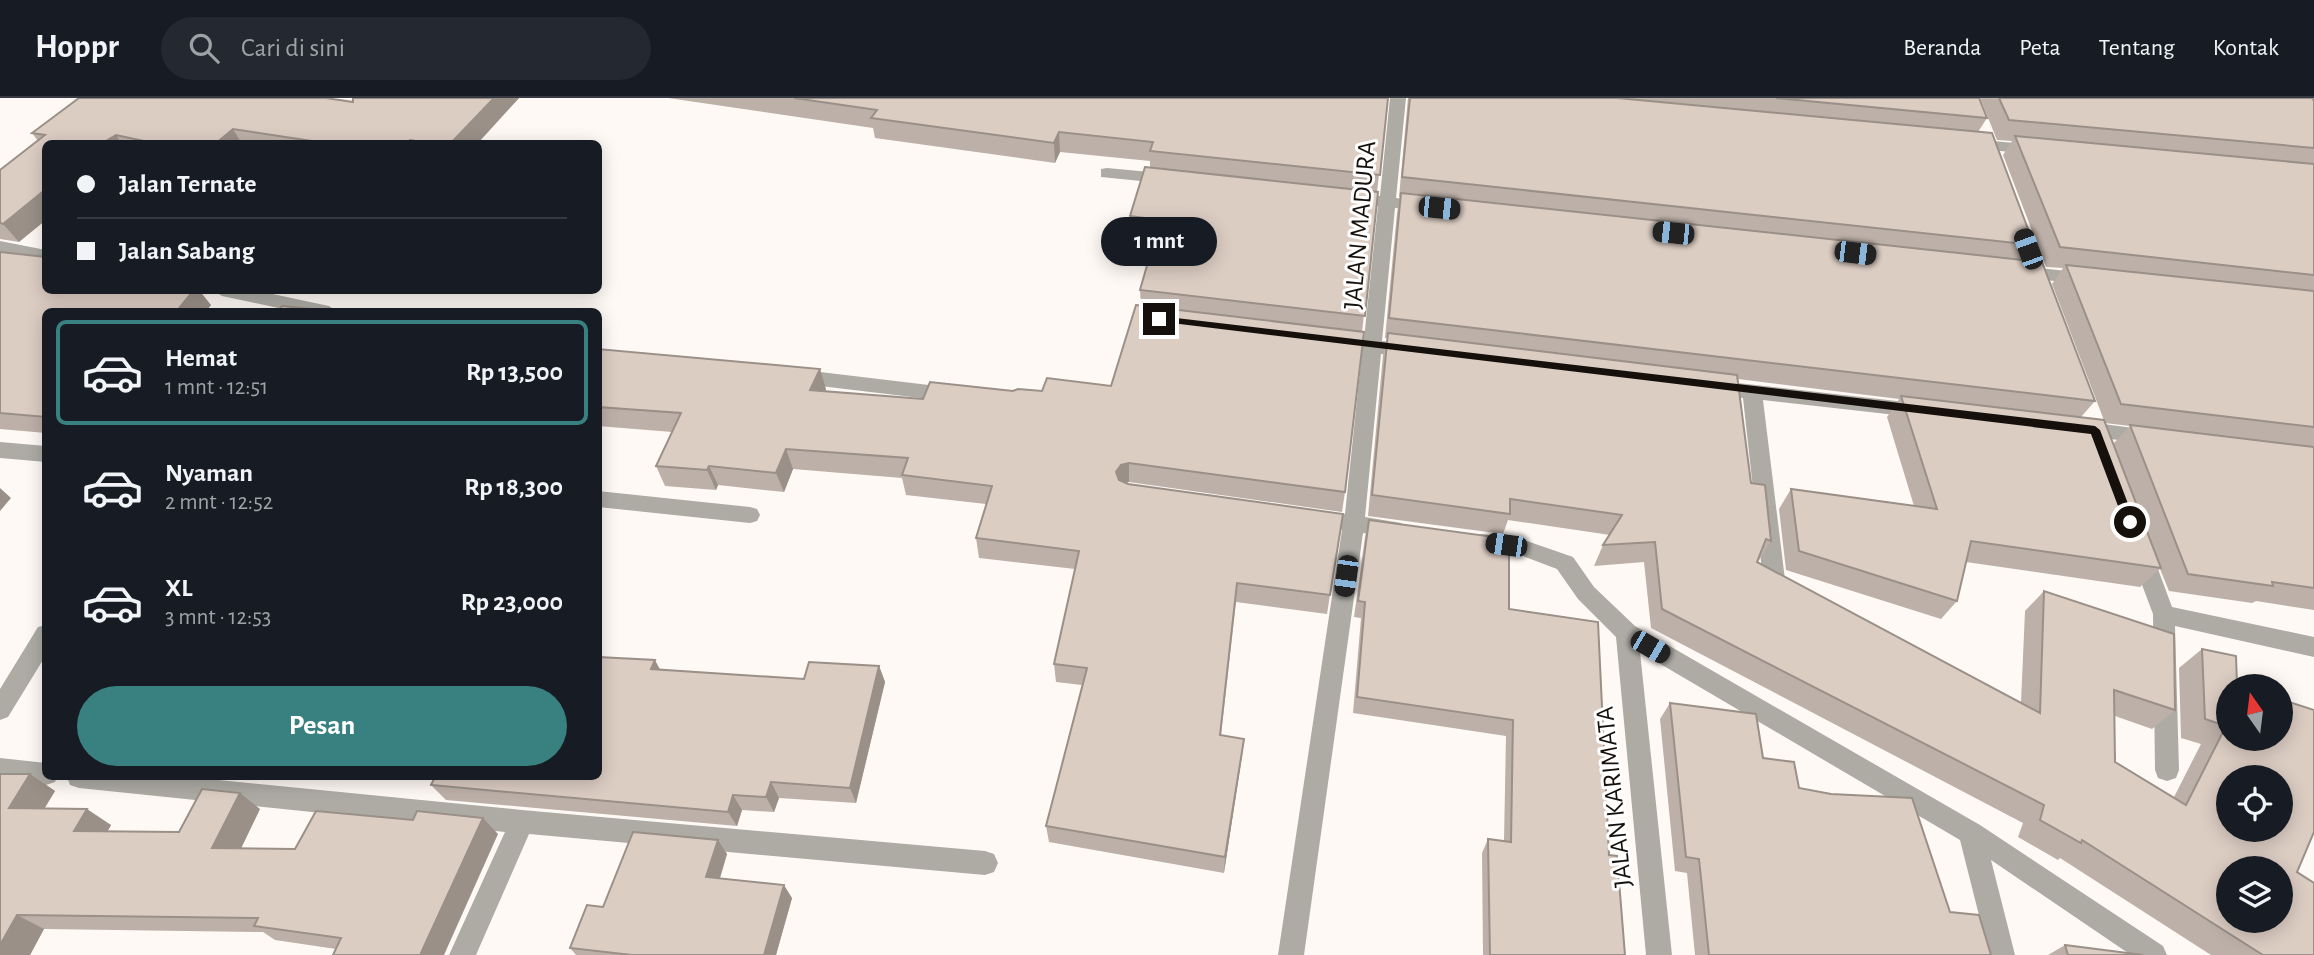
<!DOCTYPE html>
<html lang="id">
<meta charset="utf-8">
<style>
body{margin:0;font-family:"Alegreya Sans",sans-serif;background:#242831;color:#f1f3f6;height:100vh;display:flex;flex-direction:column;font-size:26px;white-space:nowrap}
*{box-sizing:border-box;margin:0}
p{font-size:23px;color:#9ea1a6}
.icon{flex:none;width:38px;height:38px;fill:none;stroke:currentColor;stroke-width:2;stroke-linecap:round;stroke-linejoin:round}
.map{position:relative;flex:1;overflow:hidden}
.sheet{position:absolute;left:42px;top:210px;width:560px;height:472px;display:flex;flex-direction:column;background:#171b24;border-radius:10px;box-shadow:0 4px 18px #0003}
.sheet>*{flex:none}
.hud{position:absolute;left:42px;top:42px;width:560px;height:154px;border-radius:10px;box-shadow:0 4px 18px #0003;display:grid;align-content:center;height:154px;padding:0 35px;background:#171b24}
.needle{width:46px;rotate:346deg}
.buttons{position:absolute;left:2216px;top:576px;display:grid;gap:14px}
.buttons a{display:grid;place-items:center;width:77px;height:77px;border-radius:50%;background:#171b24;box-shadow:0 4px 18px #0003;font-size:35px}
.end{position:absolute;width:32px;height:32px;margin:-16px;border:9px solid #15100c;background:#fff;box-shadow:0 0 0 4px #fff}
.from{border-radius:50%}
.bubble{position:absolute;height:49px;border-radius:24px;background:#171b24;box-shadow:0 4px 18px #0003;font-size:23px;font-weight:600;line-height:49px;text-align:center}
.car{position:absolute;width:21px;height:42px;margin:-21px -10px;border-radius:9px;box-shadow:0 0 5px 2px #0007;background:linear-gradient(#222 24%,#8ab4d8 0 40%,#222 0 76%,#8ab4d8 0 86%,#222 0)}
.hud b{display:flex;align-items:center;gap:24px;height:66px;font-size:26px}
.hud b+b{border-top:2px solid #363941}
.hud i{width:18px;height:18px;background:#f1f3f6}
ul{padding:12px 0 0;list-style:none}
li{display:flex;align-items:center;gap:21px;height:105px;margin:0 14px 10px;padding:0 21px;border:4px solid transparent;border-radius:10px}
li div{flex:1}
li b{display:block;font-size:26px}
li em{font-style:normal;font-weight:600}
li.current{border-color:#398180}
li>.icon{width:63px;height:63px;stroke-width:1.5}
.primary-button{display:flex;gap:14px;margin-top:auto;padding:14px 35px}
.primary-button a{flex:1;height:80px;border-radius:42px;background:#398180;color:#fff;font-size:28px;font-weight:600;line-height:80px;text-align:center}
header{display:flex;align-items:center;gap:42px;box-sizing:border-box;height:98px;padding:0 35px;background:#171b24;border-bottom:2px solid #363941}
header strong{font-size:33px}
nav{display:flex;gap:38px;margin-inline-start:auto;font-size:24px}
.search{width:490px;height:63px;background:#242831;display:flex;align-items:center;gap:18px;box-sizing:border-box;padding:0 24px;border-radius:38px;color:#9ea1a6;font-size:26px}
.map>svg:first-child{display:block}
</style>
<header>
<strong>Hoppr</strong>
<div class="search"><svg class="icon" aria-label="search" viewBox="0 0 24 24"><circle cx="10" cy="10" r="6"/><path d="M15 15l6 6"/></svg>Cari di sini</div>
<nav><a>Beranda</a><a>Peta</a><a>Tentang</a><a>Kontak</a></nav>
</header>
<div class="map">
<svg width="2314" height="857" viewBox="0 0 2314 857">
<rect width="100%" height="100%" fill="#fff9f5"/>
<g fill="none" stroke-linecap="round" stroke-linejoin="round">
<!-- minor -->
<g fill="#adaba4" fill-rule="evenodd">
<polygon points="1390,0 1406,0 1396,100 1425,103 1433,108 1425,113 1395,110 1382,243 1412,246 1421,253 1412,260 1381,256 1365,419 1401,425 1405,431 1401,437 1394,439 1363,435 1304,857 1278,857 1342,432 1308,426 1305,420 1308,414 1315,412 1345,416 1362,254 1336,251 1327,244 1336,237 1364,241 1378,108 1349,105 1341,100 1349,95 1380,98"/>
<polygon points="1971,41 2036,47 2044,52 2036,57 1965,49 1965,43"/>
<polygon points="1107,70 1171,76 1179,81 1171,86 1101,79 1101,71"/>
<polygon points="0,143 46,152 46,164 0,155"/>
<polygon points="2021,168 2086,175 2095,181 2086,187 2015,178 2012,174 2015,170"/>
<polygon points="213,192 254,192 329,208 338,214 297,214 222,198"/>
<polygon points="795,271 954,290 964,297 954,304 795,285 785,278"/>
<polygon points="1711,282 1923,306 1933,313 1923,320 1763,302 1786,490 1783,496 1775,499 1767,496 1764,490 1743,300 1704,294 1701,289 1704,284"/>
<polygon points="2080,323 2149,332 2156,334 2159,339 2156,344 2149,346 2080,337 2070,330"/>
<polygon points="0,344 46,348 46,364 0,360"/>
<polygon points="598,393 750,409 757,411 760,417 757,423 750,425 598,409"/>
<polygon points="1482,436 1524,442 1573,459 1594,489 1635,528 1980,727 2163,848 2167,857 2131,857 1991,762 2015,857 1989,857 1960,742 1640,554 1672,857 1646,857 1616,539 1578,501 1557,471 1523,458 1475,450 1471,444 1475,438"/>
<polygon points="2141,446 2149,449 2152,455 2172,509 2314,539 2314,559 2175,528 2179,672 2176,680 2167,683 2158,680 2155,672 2153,516 2130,455 2133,449"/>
<polygon points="46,527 46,557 8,619 0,622 0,591 38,529"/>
<polygon points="0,660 46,665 46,679 57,679 55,684 46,687 0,682"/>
<polygon points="67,679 189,679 522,712 985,753 994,756 998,765 994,774 985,777 529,736 476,857 449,857 505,734 79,690 70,687"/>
</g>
</g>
<!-- wall -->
<g fill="#bdb0a8">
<polygon points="353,0 519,0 477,46 46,46 19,144 0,141 0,72 38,43 32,35 353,4"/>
<polygon points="668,0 1388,0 1377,94 1345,394 1342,414 1129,384 1126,385 1330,497 1327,516 1236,504 1221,637 1244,641 1224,775 1049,744 1046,728 1082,587 1056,584 1054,566 1075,471 979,460 976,440 986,406 906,397 902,380 793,371 784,394 718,387 716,392 665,388 656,368 672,334 598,328 598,251 826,291 825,293 923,301 1013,293 1042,293 1111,288 1141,207 1140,192 1155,139 1131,136 1130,118 1150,69 1150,63 1060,54 1055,65 875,40 873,30"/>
<polygon points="1408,0 1979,0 1987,20 1978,34 2034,147 2024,162 2095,303 2081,319 2113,346 2130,328 2105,325 2052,186 2063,170 2046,169 2003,57 2012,43 1997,42 1980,0 2314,0 2314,512 2256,503 2252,505 2169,493 2160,471 2140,489 1966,464 1957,503 1941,521 1786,472 1779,411 1791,391 1914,408 1887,319 1899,301 1738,281 1751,385 1771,443 1758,464 1757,464 2021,604 2025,513 2044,493 2175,612 2152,631 2115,618 2115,664 2174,699 2201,646 2181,640 2179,570 2202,551 2237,586 2297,774 2314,857 2211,857 2060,760 2058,762 2018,739 2023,725 1651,530 1644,464 1594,468 1603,447 1610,437 1508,422 1503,436 1368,418 1383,257 1387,240 1385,240 1397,115 1400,99 1399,99"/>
<polygon points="0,154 211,207 205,214 46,214 46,335 0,331"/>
<polygon points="1369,422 1509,511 1609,757 1625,857 1483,857 1482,755 1488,741 1504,743 1506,638 1353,615 1361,520 1354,519 1365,439"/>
<polygon points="879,568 885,584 856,705 779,700 774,714 742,712 737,728 446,702 431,687 660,572 804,581"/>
<polygon points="1670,605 1763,660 1950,814 1991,857 1695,857 1687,775 1675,773 1660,621"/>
<polygon points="30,676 55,693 44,711 111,727 107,734 179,734 260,711 241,750 295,751 498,736 336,851 275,842 263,834 44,831 30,857 0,857"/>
<polygon points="718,742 727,756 720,780 792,800 776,857 576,857 570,850 603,809"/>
<polygon points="2065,847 2143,857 2048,857"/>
</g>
<!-- shaded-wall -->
<g fill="#9a9088">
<polygon points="494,0 519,0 477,46 450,46"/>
<polygon points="233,31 242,46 215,46"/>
<polygon points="1059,34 1060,54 1055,65 1054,45"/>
<polygon points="116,37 122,46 101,46"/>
<polygon points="46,91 46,122 19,144 3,126"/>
<polygon points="194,192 199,192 211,207 205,214 176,214"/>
<polygon points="820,271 826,291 817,313 810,292"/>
<polygon points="786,351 793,371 784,394 776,375"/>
<polygon points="1129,365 1129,384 1121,386 1117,394 1116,374 1121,367"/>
<polygon points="709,368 718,387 716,392 707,372"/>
<polygon points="0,390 11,400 0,413"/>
<polygon points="655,562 664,579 651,571"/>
<polygon points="879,568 885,584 856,705 850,690"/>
<polygon points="1244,641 1242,658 1224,775 1225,759"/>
<polygon points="30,676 55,693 35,726 9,710"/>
<polygon points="771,684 779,700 774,714 766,699"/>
<polygon points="240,695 260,711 234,765 212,750"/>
<polygon points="733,697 742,712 737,728 728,714"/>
<polygon points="87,711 111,727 99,749 74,733"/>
<polygon points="483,720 498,736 444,857 423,857 421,855"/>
<polygon points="718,742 727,756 716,793 706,779"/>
<polygon points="784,787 792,800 776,857 764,857"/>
<polygon points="17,817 44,831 30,857 0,857 0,847"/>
</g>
<!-- building -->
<g fill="#dccdc3" stroke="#9a9088" stroke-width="2" fill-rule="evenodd">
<polygon points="79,0 326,0 353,4 353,0 494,0 450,46 435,46 410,42 406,46 332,46 233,31 215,46 158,46 116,37 101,46 46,46 46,91 3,126 0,125 0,72 45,37 32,35"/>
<polygon points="794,0 1388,0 1380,77 1150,53 1153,44 1059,34 1054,45 871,20 877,12"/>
<polygon points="1410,0 1617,0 1992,35 2034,147 1402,79"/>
<polygon points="1776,0 1979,0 1987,20"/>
<polygon points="1999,0 2312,0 2314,3 2314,50 2009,22"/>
<polygon points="2015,38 2314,66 2314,177 2060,149"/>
<polygon points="1145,69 1378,94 1365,218 1140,192 1160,122 1130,118"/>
<polygon points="1401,95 2042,164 2095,303 1389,220"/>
<polygon points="0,154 46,159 46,192 194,192 176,214 46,214 46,319 0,315"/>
<polygon points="2066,167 2314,193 2314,329 2121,306"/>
<polygon points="1136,207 1364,234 1345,394 1129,365 1121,367 1116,374 1119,382 1128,386 1343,416 1330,497 1237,485 1220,637 1244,641 1225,759 1046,728 1087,570 1054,566 1079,453 976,440 992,388 902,377 908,360 786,351 776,375 709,368 707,372 656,368 681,315 598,309 598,251 820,271 810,292 923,301 930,284 1013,293 1018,291 1042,293 1047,280 1111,288"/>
<polygon points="282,208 331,213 278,214"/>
<path d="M 1388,235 L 1737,277 L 1751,385 L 1765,387 L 1771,443 L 1766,441 L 1757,464 L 2040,615 L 2044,493 L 2174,536 L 2175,612 L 2114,592 L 2115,664 L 2186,707 L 2226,628 L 2205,621 L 2202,551 L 2236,558 L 2237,586 L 2242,588 L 2228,588 L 2228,640 L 2280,640 L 2280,601 L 2314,612 L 2314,734 L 2297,774 L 2314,785 L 2314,857 L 2263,857 L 2082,742 L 2081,745 L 2040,722 L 2044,707 L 1662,511 L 1655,444 L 1603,447 L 1622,417 L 1510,401 L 1510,416 L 1372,397 ZM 2228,679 L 2280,679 L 2280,732 L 2228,732 ZM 2228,770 L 2280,770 L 2280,822 L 2228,822 Z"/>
<polygon points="1901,298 2104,322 2161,470 1971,443 1957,503 1799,453 1791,391 1937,411"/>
<polygon points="2130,327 2314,349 2314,490 2272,484 2273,488 2188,476"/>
<polygon points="1369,422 1509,441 1509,511 1598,524 1609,757 1617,758 1625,857 1490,857 1488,741 1511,744 1513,622 1357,599 1365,504 1358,503"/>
<polygon points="598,559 655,562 651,571 804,581 809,564 879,568 850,690 771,684 766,699 733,697 728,714 431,687 435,679 598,679"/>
<polygon points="1670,605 1756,616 1763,660 1794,664 1799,690 1831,696 1912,700 1950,814 1979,817 1991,857 1709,857 1699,761 1686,759"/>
<polygon points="0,676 30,676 9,710 87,711 74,733 179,734 202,691 240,695 212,750 295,751 316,713 413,722 417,713 483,720 421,855 438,857 333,857 341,840 254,828 258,820 17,817 0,847"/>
<polygon points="633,734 718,742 706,779 784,787 764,857 632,857 570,850 587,807 603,809"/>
<polygon points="2065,847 2143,857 2068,857"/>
</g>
<!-- route -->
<polygon fill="#15100c" points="1159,218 2095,328 2100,332 2135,424 2130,429 2124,424 2091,336 1155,223 1155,219"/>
<g text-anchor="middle" stroke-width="6" stroke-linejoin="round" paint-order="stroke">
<!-- street labels -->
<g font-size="26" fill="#15100c" stroke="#fff">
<text transform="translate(1359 127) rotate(-85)" y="9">JALAN MADURA</text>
<text transform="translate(1613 699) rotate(-96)" y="9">JALAN KARIMATA</text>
</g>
</g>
</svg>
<div class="buttons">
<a><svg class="needle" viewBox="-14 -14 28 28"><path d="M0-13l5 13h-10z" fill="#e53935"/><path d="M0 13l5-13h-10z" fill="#9ea1a6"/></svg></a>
<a><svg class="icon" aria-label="locate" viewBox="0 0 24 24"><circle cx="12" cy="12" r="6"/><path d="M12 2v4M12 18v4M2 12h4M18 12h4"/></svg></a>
<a><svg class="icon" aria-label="layers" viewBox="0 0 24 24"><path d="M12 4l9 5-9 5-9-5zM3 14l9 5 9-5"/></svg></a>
</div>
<i class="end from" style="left:2130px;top:424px"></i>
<i class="end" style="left:1159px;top:221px"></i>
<div class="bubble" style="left:1101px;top:119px;width:116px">1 mnt</div>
<i class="car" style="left:1439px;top:110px;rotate:96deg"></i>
<i class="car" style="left:1673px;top:135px;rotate:276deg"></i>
<i class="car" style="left:2028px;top:151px;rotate:340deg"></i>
<i class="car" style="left:1855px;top:155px;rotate:97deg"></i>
<i class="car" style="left:1506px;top:447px;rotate:278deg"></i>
<i class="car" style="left:1346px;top:478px;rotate:188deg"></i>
<i class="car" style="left:1650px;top:549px;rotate:120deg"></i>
<div class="hud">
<b><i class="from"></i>Jalan Ternate</b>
<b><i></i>Jalan Sabang</b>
</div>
<section class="sheet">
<ul>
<li class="current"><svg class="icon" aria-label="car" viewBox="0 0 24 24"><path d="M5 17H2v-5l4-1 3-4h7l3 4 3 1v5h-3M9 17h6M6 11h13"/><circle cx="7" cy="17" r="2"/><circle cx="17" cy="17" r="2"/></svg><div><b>Hemat</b><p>1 mnt · 12:51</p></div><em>Rp 13,500</em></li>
<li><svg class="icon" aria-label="car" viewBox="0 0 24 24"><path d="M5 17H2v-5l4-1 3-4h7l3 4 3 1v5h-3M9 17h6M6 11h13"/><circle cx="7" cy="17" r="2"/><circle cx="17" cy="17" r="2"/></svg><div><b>Nyaman</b><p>2 mnt · 12:52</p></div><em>Rp 18,300</em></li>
<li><svg class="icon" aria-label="car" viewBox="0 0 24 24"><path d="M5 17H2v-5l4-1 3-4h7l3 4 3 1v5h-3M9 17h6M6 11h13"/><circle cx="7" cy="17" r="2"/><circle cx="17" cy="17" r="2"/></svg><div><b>XL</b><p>3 mnt · 12:53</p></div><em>Rp 23,000</em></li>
</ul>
<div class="primary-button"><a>Pesan</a></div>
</section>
</div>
